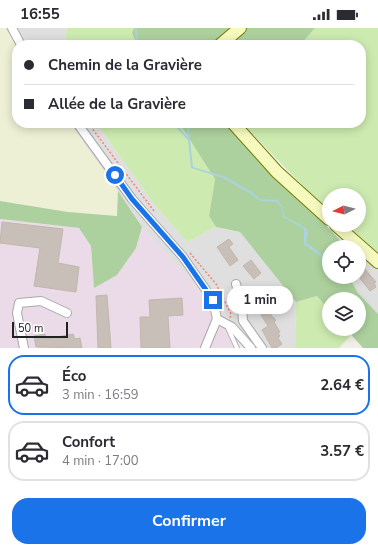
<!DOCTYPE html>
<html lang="fr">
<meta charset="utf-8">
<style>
body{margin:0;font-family:"Nunito Sans",sans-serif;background:#f2f2f3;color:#2b2b33;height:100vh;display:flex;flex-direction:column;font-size:15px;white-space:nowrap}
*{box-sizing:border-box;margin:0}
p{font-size:13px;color:#7c7c81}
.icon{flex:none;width:22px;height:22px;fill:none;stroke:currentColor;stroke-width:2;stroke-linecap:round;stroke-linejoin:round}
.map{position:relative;height:320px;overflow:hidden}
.sheet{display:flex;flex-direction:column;background:#fff;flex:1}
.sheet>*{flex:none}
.banner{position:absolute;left:12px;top:12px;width:354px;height:88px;border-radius:16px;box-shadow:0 2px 10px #0003;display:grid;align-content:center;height:88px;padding:0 12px;background:#fff}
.needle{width:26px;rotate:264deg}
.buttons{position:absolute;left:322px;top:160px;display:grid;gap:8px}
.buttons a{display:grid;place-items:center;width:44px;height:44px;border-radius:50%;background:#fff;box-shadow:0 2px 10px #0003;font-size:20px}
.scale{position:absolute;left:12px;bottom:10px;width:56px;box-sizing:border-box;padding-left:4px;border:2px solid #222;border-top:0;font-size:11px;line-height:14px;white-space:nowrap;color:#222;-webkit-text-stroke:3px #fff;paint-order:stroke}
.end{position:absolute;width:18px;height:18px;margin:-9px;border:5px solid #1a73e8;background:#fff;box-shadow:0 0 0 2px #fff}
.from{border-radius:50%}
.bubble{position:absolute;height:28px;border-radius:14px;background:#fff;box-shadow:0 2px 10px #0003;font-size:13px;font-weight:700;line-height:28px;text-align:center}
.banner b{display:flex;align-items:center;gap:14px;height:38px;font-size:15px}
.banner b+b{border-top:1px solid #e1e1e2}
.banner i{width:10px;height:10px;background:#2b2b33}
ul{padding:7px 0 0;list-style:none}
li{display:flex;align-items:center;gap:12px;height:60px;margin:0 8px 6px;padding:0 4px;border:2px solid #e1e1e2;border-radius:16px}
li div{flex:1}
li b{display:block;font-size:15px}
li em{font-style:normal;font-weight:700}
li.current{border-color:#1a73e8}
li>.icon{width:36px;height:36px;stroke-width:1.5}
.action{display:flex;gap:8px;margin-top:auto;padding:8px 12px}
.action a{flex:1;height:46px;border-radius:16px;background:#1a73e8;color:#fff;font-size:16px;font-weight:700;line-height:46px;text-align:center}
.status{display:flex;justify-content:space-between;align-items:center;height:28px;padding:0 20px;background:#fff;direction:ltr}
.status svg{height:11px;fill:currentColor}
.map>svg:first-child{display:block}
</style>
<div class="status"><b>16:55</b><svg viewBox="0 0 49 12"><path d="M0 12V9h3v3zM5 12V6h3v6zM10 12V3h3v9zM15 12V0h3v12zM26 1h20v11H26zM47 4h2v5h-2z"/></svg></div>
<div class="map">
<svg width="378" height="320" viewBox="0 0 378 320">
<rect width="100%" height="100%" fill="#f2efe9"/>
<!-- residential -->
<g fill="#e0dfdf">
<polygon points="5,0 67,0 65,13 55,17 17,17 17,18"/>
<polygon points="70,95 96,95 155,177 187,214 216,199 240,204 296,274 295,320 244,320 221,293 193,254 142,199"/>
<polygon points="359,221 378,238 378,286 358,265 349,249 359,249"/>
</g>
<!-- industrial -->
<polygon fill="#ebdbe8" points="0,191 79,200 91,218 94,259 136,220 142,199 193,254 221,293 237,310 240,320 0,320"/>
<!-- farmland -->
<polygon fill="#eef0d5" points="0,0 5,0 17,18 17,95 70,95 118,163 118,188 68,184 0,173"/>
<!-- grass -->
<g fill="#cdebb0">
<polygon points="67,0 134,0 132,5 137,17 55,17 65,13"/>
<polygon points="315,0 378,0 378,225 347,197 359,197 359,167 329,167 329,181 306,161 242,95 361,95 361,17 300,17"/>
<polygon points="96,95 179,95 215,151 209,188 216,199 187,214 155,177"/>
<polygon points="317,268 329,282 329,301 346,301 351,307 339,320 295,320 296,274"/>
</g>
<!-- forest -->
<g fill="#add19e">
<polygon points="134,0 315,0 300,17 137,17 132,5"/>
<polygon points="179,95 227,95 343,215 344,219 329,219 329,249 349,249 358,265 378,286 378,320 363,320 346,301 359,301 359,271 329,271 329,282 317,268 296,274 240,204 216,199 209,188 215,151"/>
<polygon points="118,163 142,199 136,220 117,247 94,260 91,218 79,200 0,191 0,173 68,184 117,188"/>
</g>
<!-- water -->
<path fill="#aad3df" d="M 188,95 L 190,95 L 189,102 L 193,139 L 224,148 L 252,164 L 260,171 L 278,172 L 283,180 L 284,188 L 306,200 L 308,205 L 306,215 C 315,221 329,229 329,241 L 319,227 L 304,216 L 304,201 L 283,189 L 282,180 L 277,174 L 260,173 L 251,166 L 223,150 L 191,140 L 187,102 Z"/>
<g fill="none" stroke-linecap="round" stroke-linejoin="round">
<!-- stream -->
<g stroke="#aad3df" stroke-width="2">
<polyline points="136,0 137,17"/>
<polyline points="174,95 188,111"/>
</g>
</g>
<!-- building -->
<g fill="#c7bfb8" stroke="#c4b6ab">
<polygon points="2,194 63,201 58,235 79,239 76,264 34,258 40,220 0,215"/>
<polygon points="229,211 233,216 229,219 238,232 230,238 217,219"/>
<polygon points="251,232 261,245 254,251 243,238"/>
<polygon points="364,240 376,254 374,255 376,259 370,263 359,249 359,243"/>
<polygon points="260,260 270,274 262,280 251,265"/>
<polygon points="107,267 111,320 98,320 96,268"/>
<polygon points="182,270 183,287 168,288 170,320 141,320 140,289 150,289 149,272"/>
<polygon points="267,283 276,292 274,294 280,304 278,305 280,308 278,310 282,316 276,320 272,320 262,302 268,298 261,287"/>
<polygon points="45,306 46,311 73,306 75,311 80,310 82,320 36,319 34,308"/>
</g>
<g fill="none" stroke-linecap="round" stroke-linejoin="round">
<!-- lane casing -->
<g stroke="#a9a9a9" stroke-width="5.5">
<polyline id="lane" points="227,298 237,320"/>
</g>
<!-- street casing -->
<g stroke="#a9a9a9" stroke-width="10">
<g id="street">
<polyline points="12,0 21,17"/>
<polyline points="77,95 132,171 183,229 213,272 217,291 205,320"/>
<polyline points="236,256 242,279 243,293 262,320"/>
<polyline points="217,291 232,299 251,320"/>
<polyline points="24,320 17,285 19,275 41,273 67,285"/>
</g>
</g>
<!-- secondary casing -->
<g stroke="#707d05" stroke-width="14">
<g id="secondary">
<polyline points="220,17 240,0"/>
<polyline points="233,95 277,144 329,191"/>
<polyline points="336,197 378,234"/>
</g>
</g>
<!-- path -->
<g stroke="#fa8072" stroke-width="1.5" stroke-dasharray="2 2" stroke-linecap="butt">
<polyline points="88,95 154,183"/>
<polyline points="190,225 216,256 231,286 230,290"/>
</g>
<!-- lane -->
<use href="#lane" stroke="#fff" stroke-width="4"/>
<!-- street -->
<use href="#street" stroke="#fff" stroke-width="8"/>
<!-- secondary -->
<use href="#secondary" stroke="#f7fabf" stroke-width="12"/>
</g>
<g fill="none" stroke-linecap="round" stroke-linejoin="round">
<!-- route -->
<polyline stroke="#1a73e8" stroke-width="5" points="115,147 132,171 183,229 213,272"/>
</g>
</svg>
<div class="buttons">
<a><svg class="needle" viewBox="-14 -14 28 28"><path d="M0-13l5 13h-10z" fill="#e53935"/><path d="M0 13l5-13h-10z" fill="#7c7c81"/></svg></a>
<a><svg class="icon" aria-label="locate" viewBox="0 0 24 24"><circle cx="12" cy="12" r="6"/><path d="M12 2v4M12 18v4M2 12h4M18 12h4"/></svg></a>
<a><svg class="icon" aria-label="layers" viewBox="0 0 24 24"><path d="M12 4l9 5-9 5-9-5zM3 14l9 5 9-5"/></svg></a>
</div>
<div class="scale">50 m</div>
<i class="end from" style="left:115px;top:147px"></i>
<i class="end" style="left:213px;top:272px"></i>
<div class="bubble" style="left:227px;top:258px;width:66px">1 min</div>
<div class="banner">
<b><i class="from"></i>Chemin de la Gravière</b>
<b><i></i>Allée de la Gravière</b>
</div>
</div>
<section class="sheet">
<ul>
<li class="current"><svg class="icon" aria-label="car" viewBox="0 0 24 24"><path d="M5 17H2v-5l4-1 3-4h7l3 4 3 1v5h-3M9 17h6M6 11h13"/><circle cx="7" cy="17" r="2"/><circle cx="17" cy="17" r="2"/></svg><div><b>Éco</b><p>3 min · 16:59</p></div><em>2.64 €</em></li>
<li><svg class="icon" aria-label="car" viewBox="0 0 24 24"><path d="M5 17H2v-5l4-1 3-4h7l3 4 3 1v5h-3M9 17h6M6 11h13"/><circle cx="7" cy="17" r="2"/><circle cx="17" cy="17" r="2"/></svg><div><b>Confort</b><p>4 min · 17:00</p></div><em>3.57 €</em></li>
</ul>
<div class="action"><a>Confirmer</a></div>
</section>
